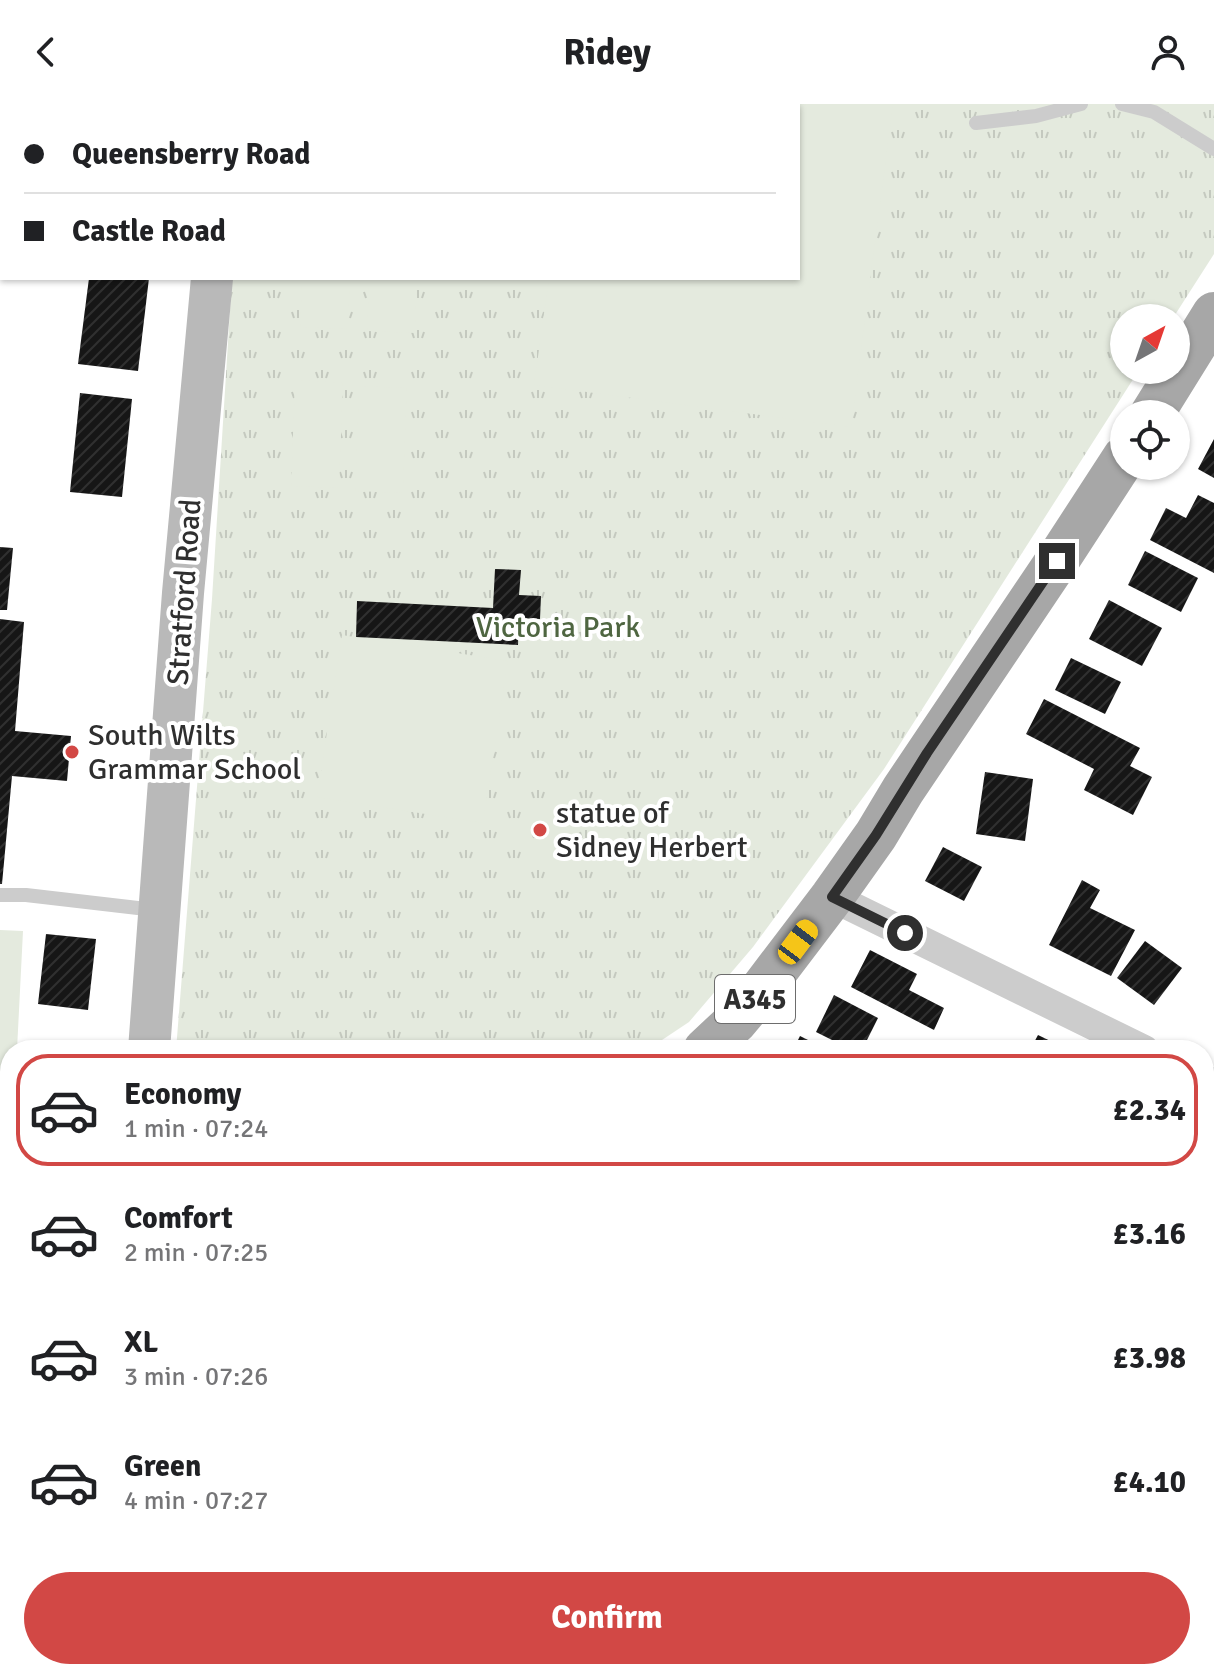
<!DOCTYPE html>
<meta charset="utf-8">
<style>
body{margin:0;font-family:Signika,sans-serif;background:#f6f6f6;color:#202124;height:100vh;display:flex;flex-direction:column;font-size:30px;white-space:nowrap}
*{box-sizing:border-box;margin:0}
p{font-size:26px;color:#757577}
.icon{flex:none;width:44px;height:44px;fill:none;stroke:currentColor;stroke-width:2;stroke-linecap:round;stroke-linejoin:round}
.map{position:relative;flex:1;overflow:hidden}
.sheet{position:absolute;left:0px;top:936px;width:1214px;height:640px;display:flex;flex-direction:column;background:#fff;border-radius:32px 32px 0 0;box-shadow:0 2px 6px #0004}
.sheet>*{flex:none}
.banner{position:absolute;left:0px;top:0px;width:800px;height:176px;box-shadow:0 2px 6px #0004;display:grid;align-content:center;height:176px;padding:0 24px;background:#fff}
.needle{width:52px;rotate:40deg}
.buttons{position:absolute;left:1110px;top:200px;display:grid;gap:16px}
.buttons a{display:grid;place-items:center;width:80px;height:80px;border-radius:50%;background:#fff;box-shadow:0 2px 6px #0004;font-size:40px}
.end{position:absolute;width:36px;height:36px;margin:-18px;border:10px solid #2f2f2f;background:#fff;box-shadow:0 0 0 4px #fff}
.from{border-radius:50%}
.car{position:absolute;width:24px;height:48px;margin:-24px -12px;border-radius:10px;box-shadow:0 0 6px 2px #0007;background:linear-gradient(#f5c518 24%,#345 0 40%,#f5c518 0 76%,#345 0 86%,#f5c518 0)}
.banner b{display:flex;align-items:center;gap:28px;height:76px;font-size:30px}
.banner b+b{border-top:2px solid #e0e0e0}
.banner i{width:20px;height:20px;background:#202124}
ul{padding:14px 0 0;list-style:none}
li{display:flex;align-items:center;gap:24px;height:112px;margin:0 16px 12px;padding:0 8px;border:4px solid transparent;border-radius:32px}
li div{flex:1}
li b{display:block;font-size:30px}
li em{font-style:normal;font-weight:700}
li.active{border-color:#d24845}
li>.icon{width:72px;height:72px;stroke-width:1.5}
.primary-button{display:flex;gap:16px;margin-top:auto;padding:16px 24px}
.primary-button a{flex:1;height:92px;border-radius:48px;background:#d24845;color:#fff;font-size:32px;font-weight:700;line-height:92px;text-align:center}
header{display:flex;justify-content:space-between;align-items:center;height:104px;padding:0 24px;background:#fff;font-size:36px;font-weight:700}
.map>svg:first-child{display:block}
</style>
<header><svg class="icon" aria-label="back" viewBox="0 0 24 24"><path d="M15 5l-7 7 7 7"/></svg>Ridey<svg class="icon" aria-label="person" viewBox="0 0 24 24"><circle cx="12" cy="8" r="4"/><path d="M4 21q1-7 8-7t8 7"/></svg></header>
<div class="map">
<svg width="1214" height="1576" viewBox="0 0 1214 1576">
<defs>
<pattern id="park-tufts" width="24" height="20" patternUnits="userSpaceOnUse" patternTransform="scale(2)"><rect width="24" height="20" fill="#e4eade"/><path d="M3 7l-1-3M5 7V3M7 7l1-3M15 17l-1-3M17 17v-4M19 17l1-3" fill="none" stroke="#c4c9bf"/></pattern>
<pattern id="building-hatch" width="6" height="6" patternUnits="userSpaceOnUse" patternTransform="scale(2)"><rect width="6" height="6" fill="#161616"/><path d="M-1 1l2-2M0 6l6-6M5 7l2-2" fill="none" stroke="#303030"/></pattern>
</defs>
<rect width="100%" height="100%" fill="#fff"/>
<!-- park -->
<polygon fill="url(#park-tufts)" points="243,0 1214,0 1214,150 1173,214 1124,214 1124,266 1139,266 884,665 753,843 689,918 647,946 176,946 212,495 232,174 798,174 798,2 243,2"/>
<!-- pitch -->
<g fill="#e4eade">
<polygon points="574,0 893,0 851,323 534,281 549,174 798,174 798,2 574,2"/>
<polygon points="302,174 350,174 348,225 300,223"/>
<polygon points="369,174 417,174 415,229 367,227"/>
<polygon points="295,276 343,279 339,384 291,382"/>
<polygon points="359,282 407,284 403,389 355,387"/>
<polygon points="342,531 508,557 483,719 317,693"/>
<polygon points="0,826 23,827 17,946 10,946 10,998 0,997"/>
<polygon points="554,1566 685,1566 705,1576 549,1576"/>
</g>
<!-- building -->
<g fill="url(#building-hatch)">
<polygon points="89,174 149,174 138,267 78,260"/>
<polygon points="80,289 132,295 122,393 70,388"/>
<polygon points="1214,335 1214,374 1198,365"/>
<polygon points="1198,391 1214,399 1214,469 1150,436 1166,404 1186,414"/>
<polygon points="0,443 13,444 7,506 0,506"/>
<polygon points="1145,447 1198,474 1181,508 1128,481"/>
<polygon points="495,465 521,466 519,491 541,492 540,515 519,514 518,541 356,533 357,497 493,504"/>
<polygon points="1109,496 1162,524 1142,562 1089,535"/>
<polygon points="0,515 24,518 15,627 71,632 67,677 12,672 2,780 0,780"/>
<polygon points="1071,554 1121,578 1105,610 1055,586"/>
<polygon points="1044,595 1140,644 1130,662 1152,673 1133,711 1084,686 1094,665 1026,630"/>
<polygon points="985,668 1033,675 1025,737 976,730"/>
<polygon points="943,743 982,763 964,797 925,777"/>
<polygon points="1082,776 1100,786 1090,804 1135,826 1111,872 1049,841"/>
<polygon points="46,830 96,835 88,906 38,900"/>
<polygon points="1145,837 1182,864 1154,901 1117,874"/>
<polygon points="870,846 917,870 909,886 944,904 934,926 851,883"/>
<polygon points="834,891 878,914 862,946 852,946 816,928"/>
<polygon points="1038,931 1069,946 1030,946"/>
<polygon points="800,932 828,946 793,946"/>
<polygon points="26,938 78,944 78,946 25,946"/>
<polygon points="1204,1025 1214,1030 1214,1081 1204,1076"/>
<polygon points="0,1027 10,1028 10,1099 0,1098"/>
<polygon points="0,1115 10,1116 10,1149 0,1148"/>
<polygon points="0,1179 10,1180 10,1221 0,1220"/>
<polygon points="0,1234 10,1235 10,1297 0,1296"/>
<polygon points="1214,1303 1214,1357 1204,1352 1204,1324"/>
<polygon points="0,1308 10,1309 10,1375 0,1374"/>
<polygon points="0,1386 10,1390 10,1447 0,1442"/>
<polygon points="0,1449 9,1453 0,1475"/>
<polygon points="1214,1473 1214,1520 1204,1515 1204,1492"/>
<polygon points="213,1566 271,1566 275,1568 270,1576 224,1576 225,1574"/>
<polygon points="384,1566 466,1566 460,1576 379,1576"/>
<polygon points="825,1566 872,1566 867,1576 844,1576"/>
<polygon points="944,1567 960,1576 939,1576"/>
</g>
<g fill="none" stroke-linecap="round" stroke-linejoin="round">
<!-- lane -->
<g stroke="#ccc" stroke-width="14">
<polyline points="1122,0 1154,8 1214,45"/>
<polyline points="976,19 1036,12 1081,0"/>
<polyline points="0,791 26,791 155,806"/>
</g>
<!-- street -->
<g stroke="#ccc" stroke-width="30">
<polyline points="832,793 1144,946"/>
<polyline points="1204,975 1214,980"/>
<polyline points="1204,1410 1214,1415"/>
<polyline points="115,1566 123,1576"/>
<polyline points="768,1566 771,1576"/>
</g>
<!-- secondary -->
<g stroke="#b9b9b9" stroke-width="42">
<polyline points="223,2 223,0"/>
<polyline points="149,946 183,489 212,174"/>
</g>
<!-- primary -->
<g stroke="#a7a7a7" stroke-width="44">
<polyline points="1152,310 1214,210"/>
<polyline points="705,946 735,918 756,893 832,793 876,731 903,686 1057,457 1124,354"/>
<polyline points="0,1575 10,1560"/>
</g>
</g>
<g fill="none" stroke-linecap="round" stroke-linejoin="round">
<!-- route -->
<polyline stroke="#2f2f2f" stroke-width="10" points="905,829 832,793 876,731 927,649 1057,457"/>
</g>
<!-- markers -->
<g fill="#d24845" stroke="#fff" stroke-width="3">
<circle cx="72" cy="648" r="8"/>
<circle cx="540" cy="726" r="8"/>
</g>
<g text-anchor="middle" stroke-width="8" stroke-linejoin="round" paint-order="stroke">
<!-- shield labels -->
<rect fill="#fff" stroke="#6d6d6d" stroke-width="2" x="715" y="871" width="80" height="48" rx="6"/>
<g font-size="28" font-weight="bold" fill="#2f2f2f">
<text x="755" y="905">A345</text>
</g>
<!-- street labels -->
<g font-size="30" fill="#2f2f2f" stroke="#fff">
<text transform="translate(184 488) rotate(-86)" y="10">Stratford Road</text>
</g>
<!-- park labels -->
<g font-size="30" fill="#4f6641" stroke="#fff">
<text x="558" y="533">Victoria Park</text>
</g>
<!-- poi labels -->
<g font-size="30" fill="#2f2f2f" stroke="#fff" text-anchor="start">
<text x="88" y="641">South Wilts<tspan x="88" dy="34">Grammar School</tspan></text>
<text x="556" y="719">statue of<tspan x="556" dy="34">Sidney Herbert</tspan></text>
</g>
</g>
</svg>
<div class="buttons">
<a><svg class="needle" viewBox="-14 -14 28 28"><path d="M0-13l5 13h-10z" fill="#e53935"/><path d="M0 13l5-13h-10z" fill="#757577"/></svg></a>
<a><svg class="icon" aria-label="locate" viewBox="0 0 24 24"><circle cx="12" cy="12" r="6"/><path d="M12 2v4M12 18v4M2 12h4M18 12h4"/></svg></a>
</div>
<i class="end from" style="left:905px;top:829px"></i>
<i class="end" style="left:1057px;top:457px"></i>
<i class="car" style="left:798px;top:838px;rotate:37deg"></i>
<div class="banner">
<b><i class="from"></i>Queensberry Road</b>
<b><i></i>Castle Road</b>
</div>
<section class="sheet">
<ul>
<li class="active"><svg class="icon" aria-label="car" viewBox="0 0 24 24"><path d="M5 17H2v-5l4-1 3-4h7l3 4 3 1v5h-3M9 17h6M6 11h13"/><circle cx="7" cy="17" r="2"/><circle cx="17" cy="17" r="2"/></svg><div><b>Economy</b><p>1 min · 07:24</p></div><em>£2.34</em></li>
<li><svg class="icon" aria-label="car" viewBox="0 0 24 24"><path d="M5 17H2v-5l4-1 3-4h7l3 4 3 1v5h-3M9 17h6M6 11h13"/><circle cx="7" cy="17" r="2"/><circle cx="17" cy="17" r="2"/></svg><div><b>Comfort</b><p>2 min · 07:25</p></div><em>£3.16</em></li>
<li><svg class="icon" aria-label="car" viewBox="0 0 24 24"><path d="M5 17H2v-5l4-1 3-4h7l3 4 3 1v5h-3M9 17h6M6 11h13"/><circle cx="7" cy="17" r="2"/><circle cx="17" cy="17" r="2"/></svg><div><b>XL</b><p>3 min · 07:26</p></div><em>£3.98</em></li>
<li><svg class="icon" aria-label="car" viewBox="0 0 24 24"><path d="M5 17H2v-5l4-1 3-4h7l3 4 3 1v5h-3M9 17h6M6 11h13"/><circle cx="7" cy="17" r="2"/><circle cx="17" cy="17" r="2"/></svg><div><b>Green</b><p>4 min · 07:27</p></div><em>£4.10</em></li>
</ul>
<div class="primary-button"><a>Confirm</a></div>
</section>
</div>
